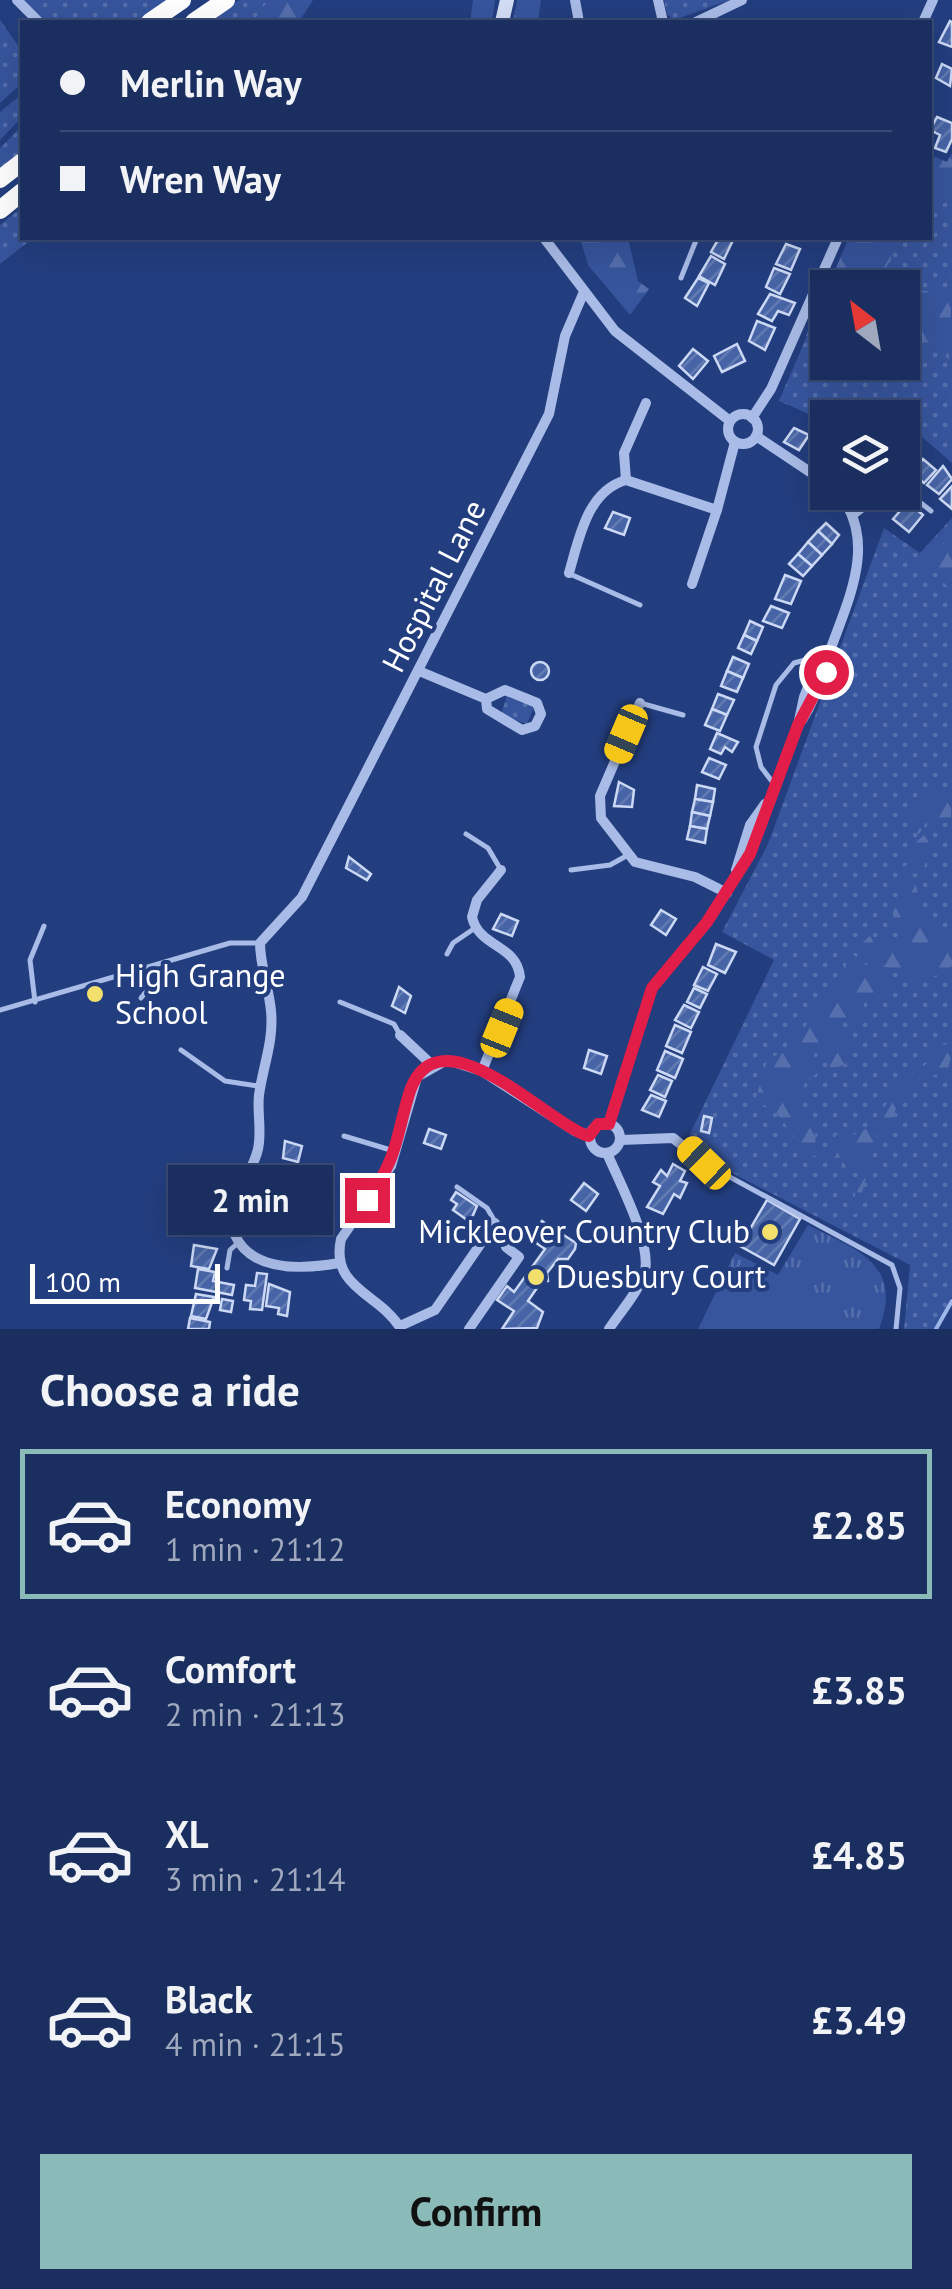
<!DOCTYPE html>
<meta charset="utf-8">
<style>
body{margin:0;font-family:"PT Sans",sans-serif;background:#233665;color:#f1f3f6;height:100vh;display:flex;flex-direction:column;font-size:38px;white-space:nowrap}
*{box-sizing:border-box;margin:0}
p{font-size:32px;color:#9fa8bd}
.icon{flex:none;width:55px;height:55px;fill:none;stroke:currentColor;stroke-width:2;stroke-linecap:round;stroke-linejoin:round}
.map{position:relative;height:1329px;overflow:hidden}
.panel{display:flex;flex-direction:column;background:#1a2e5f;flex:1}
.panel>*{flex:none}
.top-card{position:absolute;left:20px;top:20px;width:912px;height:220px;border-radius:0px;box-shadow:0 10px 40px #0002,0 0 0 2px #384a74;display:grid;align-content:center;height:220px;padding:0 40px;background:#1a2e5f}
.needle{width:65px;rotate:329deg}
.tools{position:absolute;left:810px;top:270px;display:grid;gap:20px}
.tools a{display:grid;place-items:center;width:110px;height:110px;border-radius:0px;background:#1a2e5f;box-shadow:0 10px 40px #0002,0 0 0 2px #384a74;font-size:50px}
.scale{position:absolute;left:30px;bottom:25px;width:190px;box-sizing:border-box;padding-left:10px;border:5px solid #fff;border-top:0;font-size:28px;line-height:35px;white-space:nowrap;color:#fff;-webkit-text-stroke:8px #233e7f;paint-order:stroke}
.end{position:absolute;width:45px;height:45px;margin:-22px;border:12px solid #e11d48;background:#fff;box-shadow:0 0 0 5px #fff}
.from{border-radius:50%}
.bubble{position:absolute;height:70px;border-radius:0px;background:#1a2e5f;box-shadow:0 10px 40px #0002,0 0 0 2px #384a74;font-size:32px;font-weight:800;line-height:70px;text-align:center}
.car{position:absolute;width:30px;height:60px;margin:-30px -15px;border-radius:12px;box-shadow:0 0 8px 2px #0007;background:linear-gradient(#f5c518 24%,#345 0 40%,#f5c518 0 76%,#345 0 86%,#f5c518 0)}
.top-card b{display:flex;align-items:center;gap:35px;height:95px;font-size:38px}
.top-card b+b{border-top:2px solid #384a74}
.top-card i{width:25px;height:25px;background:#f1f3f6}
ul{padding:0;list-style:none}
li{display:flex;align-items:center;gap:30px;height:150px;margin:0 20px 15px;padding:0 20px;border:5px solid transparent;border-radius:0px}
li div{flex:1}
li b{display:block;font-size:38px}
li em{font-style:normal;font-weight:800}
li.current{border-color:#8bbbb9}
li>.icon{width:90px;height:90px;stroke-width:1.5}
h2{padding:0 40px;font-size:45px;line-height:120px}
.cta{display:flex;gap:20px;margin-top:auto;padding:20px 40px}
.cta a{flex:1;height:115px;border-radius:0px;background:#8bbbb9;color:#111;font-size:40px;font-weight:800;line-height:115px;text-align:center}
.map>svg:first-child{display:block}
</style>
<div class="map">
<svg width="952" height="1329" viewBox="0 0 952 1329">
<defs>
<pattern id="grass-dots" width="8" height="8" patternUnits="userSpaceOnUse" patternTransform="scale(2.5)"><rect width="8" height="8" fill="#37559d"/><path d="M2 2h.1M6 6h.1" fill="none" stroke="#556eac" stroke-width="1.8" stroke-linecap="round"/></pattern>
<pattern id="forest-firs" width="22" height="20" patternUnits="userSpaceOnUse" patternTransform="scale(2.5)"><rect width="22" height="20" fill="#37559d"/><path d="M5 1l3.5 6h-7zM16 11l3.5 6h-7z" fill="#556eac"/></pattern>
<pattern id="park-tufts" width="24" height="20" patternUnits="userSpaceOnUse" patternTransform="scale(2.5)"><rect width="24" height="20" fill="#37559d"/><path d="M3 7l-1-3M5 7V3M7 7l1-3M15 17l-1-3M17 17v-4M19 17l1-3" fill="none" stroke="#556eac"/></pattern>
<pattern id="building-hatch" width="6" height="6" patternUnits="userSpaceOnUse" patternTransform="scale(2.5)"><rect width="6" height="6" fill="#4764a6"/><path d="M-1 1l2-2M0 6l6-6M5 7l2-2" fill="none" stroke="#637bb3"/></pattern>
</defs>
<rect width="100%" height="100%" fill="#233e7f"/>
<!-- grass -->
<g fill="url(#grass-dots)" fill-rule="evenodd">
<polygon points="24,0 168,0 137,22 47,22"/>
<polygon points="239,0 269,0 253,22 208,22"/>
<polygon points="664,0 730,0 674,20 667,14"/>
<polygon points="0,20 22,51 22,83 0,103"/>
<polygon points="22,94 22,117 0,140 0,112"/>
<polygon points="22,126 22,153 0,170 0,148"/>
<path d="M 952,153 L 952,463 L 913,429 L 903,432 L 902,418 L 828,418 L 827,422 L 779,401 L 849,238 L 930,238 L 930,155 L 947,162 ZM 828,288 L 902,288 L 902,362 L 828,362 Z"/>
<polygon points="22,207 22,238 33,238 0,264 0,225"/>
<polygon points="952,518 952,1297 936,1329 904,1329 910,1265 707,1160 687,1140 774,960 722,932 768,844 884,528 920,553"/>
<polygon points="507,695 534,707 527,724 501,715"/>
</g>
<!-- forest -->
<g fill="url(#forest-firs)">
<polygon points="269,0 313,0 299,22 253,22"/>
<polygon points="473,0 495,0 492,22 470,22"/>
<polygon points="517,0 541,0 538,22 513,22"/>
<polygon points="952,153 952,191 930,212 930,155 947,162"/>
<polygon points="580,238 628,238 638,281 649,289 630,315 588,265"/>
<polygon points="849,238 903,238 890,250 891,261 866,287 828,288 827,324 817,334 806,336"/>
<polygon points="952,274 949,359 937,351 903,361 903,334 913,330 904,310 924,307 915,295 918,290 947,294"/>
<polygon points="947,541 952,542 952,593 936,572 921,572 916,565"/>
<polygon points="952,786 951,820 929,818 919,834 914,832 913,812 928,792"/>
<polygon points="925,834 934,849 928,853 922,874 898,872 910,862 910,848"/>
<path d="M 898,880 L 916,885 L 923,916 L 952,938 L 952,966 C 928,991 882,971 859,946 L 872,934 L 876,949 L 881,945 L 880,931 L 885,931 L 890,941 L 903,942 L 893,912 L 904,894 L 895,887 Z"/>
<path d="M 853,954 C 867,970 887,972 901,988 L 880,1003 L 869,998 L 864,1001 L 864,1015 L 856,1024 L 843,1019 L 841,1025 L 853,1041 C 853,1056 848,1069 830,1067 L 827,1047 L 815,1052 L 812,1063 L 816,1074 L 805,1083 L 793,1108 L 815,1132 L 816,1151 L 832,1148 L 836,1135 L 847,1138 L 874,1125 L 897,1087 L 929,1062 L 938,1046 L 948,1044 L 952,1053 L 947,1073 C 902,1078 901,1091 889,1132 L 877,1134 L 857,1213 L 851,1215 L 864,1151 L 847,1175 L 840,1173 L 844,1156 C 803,1168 799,1136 776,1113 C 771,1107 762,1105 755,1101 L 767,1061 L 786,1049 L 792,1032 L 805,1027 Z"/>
</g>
<!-- park -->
<path fill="url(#park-tufts)" d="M 808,1225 C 856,1250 904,1263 879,1329 L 698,1329 L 735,1253 L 778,1275 Z"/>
<!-- pitch -->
<polygon fill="#37559d" points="737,1267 844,1317 839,1329 709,1329"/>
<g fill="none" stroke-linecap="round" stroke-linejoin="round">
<!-- stream -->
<polyline stroke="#9db5e8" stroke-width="4" points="936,1329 952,1301"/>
</g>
<!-- building -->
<g fill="url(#building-hatch)" stroke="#ccd9f5" stroke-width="2.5">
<polygon points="950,21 952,22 952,47 939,42"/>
<polygon points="942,64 952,69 950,86 936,78"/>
<polygon points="937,117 952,123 952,139 946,152 935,148 940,135 930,130"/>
<polygon points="719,238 734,238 724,259 711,252"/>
<polygon points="786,244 800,249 791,270 776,264"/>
<polygon points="711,256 725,264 715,285 699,276"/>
<polygon points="774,268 790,274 780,294 766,287"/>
<polygon points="698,278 709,283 697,306 685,298"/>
<polygon points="770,294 795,303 789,315 778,311 772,321 758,314"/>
<polygon points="757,321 775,328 765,350 749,341"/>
<polygon points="737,344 745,361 722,372 714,356"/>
<polygon points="693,349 708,361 693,379 679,366"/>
<polygon points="794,428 809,435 799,450 784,442"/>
<polygon points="905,449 919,460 906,475 902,472"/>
<polygon points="923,459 936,470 924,483 912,473"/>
<polygon points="943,466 952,479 939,494 927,485"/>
<polygon points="952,486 952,509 940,499"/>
<polygon points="908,502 923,515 909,532 893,519"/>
<polygon points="613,512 630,518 624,535 605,528"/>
<polygon points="826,523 839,535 832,544 818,531"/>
<polygon points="818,531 832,544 822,555 808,542"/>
<polygon points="808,542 822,555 812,566 798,554"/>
<polygon points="798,554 812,566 803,576 789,564"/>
<polygon points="785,575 801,581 791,604 775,599"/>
<polygon points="771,606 789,613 782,628 763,621"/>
<polygon points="750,621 763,627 757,641 744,635"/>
<polygon points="744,635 757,641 751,654 738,648"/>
<polygon points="733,657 749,664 743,678 727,671"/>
<circle cx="540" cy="671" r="9"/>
<polygon points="727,671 743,678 737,692 721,686"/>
<polygon points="718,694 734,700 727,715 712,709"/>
<polygon points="712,709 727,715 720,731 705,725"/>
<polygon points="717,733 738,742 732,752 725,747 721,754 710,749"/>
<polygon points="709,758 726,765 719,779 702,772"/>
<polygon points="619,782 634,790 632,807 614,806"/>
<polygon points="697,785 715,789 713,802 695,799"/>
<polygon points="695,799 713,802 710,816 692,812"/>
<polygon points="692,812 710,816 707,829 690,826"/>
<polygon points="690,826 707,829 705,843 687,839"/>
<polygon points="349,857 371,874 367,880 346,868"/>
<polygon points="661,910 676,919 666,935 651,925"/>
<polygon points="501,914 518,921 512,936 493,929"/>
<polygon points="716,944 736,952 725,973 708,965"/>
<polygon points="703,967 717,974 708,991 694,985"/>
<polygon points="399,987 411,996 405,1013 392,1006"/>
<polygon points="694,988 707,994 700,1008 687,1002"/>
<polygon points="684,1005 699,1012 691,1028 675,1020"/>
<polygon points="675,1025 691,1032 682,1053 666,1046"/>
<polygon points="589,1050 607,1056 601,1074 584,1068"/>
<polygon points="665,1051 683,1059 675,1078 657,1070"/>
<polygon points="658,1075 672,1081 665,1097 650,1090"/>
<polygon points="651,1095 666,1101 659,1117 642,1110"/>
<polygon points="704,1116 712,1118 709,1133 701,1131"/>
<polygon points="429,1129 446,1135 441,1149 424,1143"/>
<polygon points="285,1141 302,1146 298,1162 283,1158"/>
<polygon points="673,1164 685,1171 680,1181 687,1183 680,1198 674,1194 663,1214 647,1207 660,1186 653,1182 661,1170 667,1176"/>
<polygon points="584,1183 598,1194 586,1211 571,1200"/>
<polygon points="456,1192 477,1206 470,1222 453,1210 457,1204 451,1200"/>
<polygon points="767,1200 800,1219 774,1265 740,1246"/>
<polygon points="542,1221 576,1243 575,1249 568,1259 558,1259 547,1273 548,1281 541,1282 528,1301 543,1312 537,1328 502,1329 514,1311 497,1300 507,1286 514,1292 545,1249 530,1239"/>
<polygon points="194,1245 217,1249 209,1269 191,1266"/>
<polygon points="198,1269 215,1272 213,1281 234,1285 232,1295 195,1288"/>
<polygon points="257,1273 267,1274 262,1310 250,1309 251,1301 244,1300 246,1285 255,1286"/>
<polygon points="269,1284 290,1292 287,1316 278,1314 279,1308 266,1306"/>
<polygon points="196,1294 214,1297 206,1319 191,1316"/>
<polygon points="222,1299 233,1301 231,1312 220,1310"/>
<polygon points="190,1318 210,1322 209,1329 188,1329"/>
</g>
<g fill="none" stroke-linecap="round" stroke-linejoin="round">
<!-- lane -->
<g stroke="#a9bce7" stroke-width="5">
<polyline points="681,278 697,238"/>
<polyline points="902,488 931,511"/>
<polyline points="570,574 640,605"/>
<polyline points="640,703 683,715"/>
<polyline points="774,784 761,767 756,747 776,685 794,663 827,654"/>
<polyline points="466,834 488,848 501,870"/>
<polyline points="571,870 610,865 628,855"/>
<polyline points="447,954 453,943 475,928"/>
<polyline points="141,998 156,979 152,967"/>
<polyline points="35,1002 30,960 44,926"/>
<polyline points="340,1002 394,1024 400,1035"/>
<polyline points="0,1010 230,943 257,943"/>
<polyline points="181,1050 225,1081 258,1086"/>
<polyline points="344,1136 394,1151"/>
<polyline points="704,1163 892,1265 900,1288 896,1329"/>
<polyline points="457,1187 487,1208 494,1220"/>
<polyline points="487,1234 505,1247"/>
<polyline points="227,1268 230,1250 239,1242"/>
</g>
<!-- street -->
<g stroke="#a9bce7" stroke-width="10">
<polyline points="17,0 39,22"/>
<polyline points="575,0 579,22"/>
<polyline points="658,0 663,22"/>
<polyline points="696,22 742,0"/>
<polyline points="923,22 933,0"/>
<polyline points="544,238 615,331 730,421"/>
<circle cx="743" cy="429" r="15"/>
<polyline points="752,418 771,389 838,238"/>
<polyline points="756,436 828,484"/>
<polyline points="626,480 624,453 646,403"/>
<polyline points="852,515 882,492"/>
<path d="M 569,573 C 579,539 587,491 626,480 L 717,510 L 735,442"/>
<polyline points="692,584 717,510"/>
<polyline points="419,671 486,699 505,690 537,703 541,714 535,726 522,730 487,709 486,699"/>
<polyline points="640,703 600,796 601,818 635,862 695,877 727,893"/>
<path d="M 802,720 C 818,696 821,674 831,648 C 849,598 878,540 838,492"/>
<polyline points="736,870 750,825 765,804"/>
<polyline points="400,1035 432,1065"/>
<path d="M 482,1071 L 520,977 C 517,944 479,948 472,917 L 477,900 L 501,870"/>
<circle cx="605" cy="1138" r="15"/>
<polyline points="609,1124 652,988 707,922 750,853 798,725 804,697 813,674 829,654"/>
<polyline points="621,1140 673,1138 704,1163"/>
<path d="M 607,1153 C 619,1182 654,1246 644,1275 C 637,1294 620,1312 609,1329"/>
<path d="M 339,1263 C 305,1269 252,1273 235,1235 C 221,1204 252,1178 258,1149 C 262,1131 257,1113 259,1095 C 263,1066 274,1041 271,1011 C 269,988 260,966 260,943 L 302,897 L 549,414 L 565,336 L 583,294"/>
<polyline points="400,1326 435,1310 495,1223"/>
<path d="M 401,1329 C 381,1294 330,1289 341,1239 L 391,1166 L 417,1077 L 447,1060 L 482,1071 L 575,1131 L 589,1135"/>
<polyline points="469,1329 519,1257 506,1247"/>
</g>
<!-- secondary -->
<polyline stroke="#d3ddf6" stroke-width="14" points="502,22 507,0"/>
<!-- highway -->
<g stroke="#fff" stroke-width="18">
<polyline points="150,22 182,0"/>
<polyline points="194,22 226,0"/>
<polyline points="0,179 22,162"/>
<polyline points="0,210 22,192"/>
</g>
</g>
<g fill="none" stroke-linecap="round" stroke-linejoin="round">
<!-- route -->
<path stroke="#e11d48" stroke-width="12" d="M 367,1200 C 398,1157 395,1141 409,1094 C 436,1007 543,1118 583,1134 L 589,1136 L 598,1124 L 609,1124 L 652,988 L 707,922 L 750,854 L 798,725 L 826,672"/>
</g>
<!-- markers -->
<g fill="#f2df6c" stroke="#233e7f" stroke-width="4">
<circle cx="95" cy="994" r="10"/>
<circle cx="770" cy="1232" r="10"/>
<circle cx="536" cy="1277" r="10"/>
</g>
<g text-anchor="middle" stroke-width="8" stroke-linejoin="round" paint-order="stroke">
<!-- street labels -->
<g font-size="32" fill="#fff" stroke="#233e7f">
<text transform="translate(434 586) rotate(-63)" y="11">Hospital Lane</text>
</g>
<!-- poi labels -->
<g font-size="32" fill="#fff" stroke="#233e7f" text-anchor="start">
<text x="115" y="987">High Grange<tspan x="115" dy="37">School</tspan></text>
<text x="750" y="1243" text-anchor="end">Mickleover Country Club</text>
<text x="556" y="1288">Duesbury Court</text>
</g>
</g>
</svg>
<div class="tools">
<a><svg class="needle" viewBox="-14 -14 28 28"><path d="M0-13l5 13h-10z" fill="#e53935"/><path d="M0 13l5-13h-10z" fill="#9fa8bd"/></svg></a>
<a><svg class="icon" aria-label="layers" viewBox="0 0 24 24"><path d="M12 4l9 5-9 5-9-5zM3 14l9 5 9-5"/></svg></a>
</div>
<div class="scale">100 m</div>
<i class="end from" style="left:826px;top:672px"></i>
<i class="end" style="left:367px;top:1200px"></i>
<div class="bubble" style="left:168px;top:1165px;width:165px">2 min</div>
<i class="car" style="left:626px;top:734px;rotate:203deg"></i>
<i class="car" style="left:502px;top:1028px;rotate:22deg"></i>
<i class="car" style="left:704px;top:1163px;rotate:314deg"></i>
<div class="top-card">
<b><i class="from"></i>Merlin Way</b>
<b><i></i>Wren Way</b>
</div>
</div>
<section class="panel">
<h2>Choose a ride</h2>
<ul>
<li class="current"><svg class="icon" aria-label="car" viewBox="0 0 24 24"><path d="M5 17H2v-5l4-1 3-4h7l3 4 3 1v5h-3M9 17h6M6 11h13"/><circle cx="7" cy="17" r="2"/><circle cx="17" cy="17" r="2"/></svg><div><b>Economy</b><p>1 min · 21:12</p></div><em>£2.85</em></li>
<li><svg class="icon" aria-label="car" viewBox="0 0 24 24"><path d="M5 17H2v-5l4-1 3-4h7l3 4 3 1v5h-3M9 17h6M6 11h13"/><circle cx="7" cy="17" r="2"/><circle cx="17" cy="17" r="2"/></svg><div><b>Comfort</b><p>2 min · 21:13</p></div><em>£3.85</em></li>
<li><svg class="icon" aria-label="car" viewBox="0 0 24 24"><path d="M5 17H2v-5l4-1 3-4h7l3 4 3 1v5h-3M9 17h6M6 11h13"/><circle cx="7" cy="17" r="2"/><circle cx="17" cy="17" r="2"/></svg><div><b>XL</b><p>3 min · 21:14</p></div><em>£4.85</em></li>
<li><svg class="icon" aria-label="car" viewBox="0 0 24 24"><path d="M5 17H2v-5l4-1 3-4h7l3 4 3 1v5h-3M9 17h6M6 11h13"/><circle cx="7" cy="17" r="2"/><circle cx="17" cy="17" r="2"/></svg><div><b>Black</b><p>4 min · 21:15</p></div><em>£3.49</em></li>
</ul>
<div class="cta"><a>Confirm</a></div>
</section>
